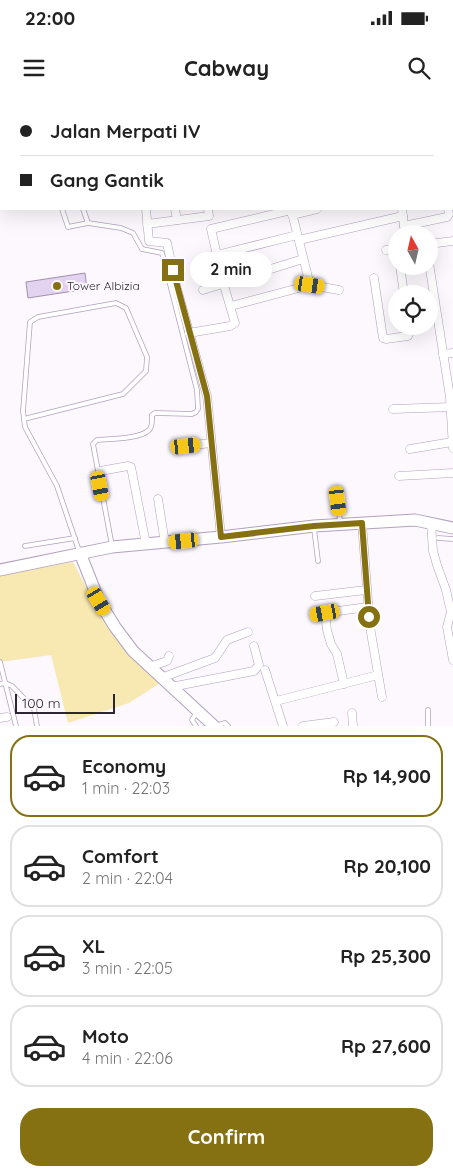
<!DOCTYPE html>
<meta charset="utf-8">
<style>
body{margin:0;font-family:Quicksand,sans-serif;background:#f6f6f6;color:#222;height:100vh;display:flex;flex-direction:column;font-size:19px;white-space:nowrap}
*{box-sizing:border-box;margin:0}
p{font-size:16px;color:#767676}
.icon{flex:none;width:28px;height:28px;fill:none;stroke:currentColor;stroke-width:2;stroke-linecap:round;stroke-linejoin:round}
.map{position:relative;height:626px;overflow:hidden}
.details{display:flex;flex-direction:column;background:#fff;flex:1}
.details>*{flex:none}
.banner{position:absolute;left:0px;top:0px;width:454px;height:110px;box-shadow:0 5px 20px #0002;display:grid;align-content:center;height:110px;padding:0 20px;background:#fff}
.needle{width:32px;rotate:352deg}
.tools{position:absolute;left:388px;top:125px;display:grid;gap:10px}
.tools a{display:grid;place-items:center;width:50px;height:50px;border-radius:50%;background:#fff;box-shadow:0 5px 20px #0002;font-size:25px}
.scale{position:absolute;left:15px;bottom:12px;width:100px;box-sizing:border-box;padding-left:5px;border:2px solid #2d2632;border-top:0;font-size:14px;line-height:18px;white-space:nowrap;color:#2d2632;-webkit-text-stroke:4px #fcf8fe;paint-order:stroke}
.end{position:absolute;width:22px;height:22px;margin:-11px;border:6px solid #867112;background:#fff;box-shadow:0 0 0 2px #fff}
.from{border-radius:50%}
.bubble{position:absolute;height:35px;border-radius:18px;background:#fff;box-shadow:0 5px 20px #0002;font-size:16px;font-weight:800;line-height:35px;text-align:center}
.car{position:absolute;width:15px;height:30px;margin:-15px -8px;border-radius:6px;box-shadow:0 0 4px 1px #0007;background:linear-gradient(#f5c518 24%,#345 0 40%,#f5c518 0 76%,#345 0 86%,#f5c518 0)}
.banner b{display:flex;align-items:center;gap:18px;height:48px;font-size:19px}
.banner b+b{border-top:1px solid #e0e0e0}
.banner i{width:12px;height:12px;background:#222}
ul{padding:9px 0 0;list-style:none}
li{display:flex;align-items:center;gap:15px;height:82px;margin:0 10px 8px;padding:0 10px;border:2px solid #e0e0e0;border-radius:20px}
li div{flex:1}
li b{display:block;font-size:19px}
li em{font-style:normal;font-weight:800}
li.selected{border-color:#867112}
li>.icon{width:45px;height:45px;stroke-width:1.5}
.action{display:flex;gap:10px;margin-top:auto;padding:10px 20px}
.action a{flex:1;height:58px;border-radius:20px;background:#867112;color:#fff;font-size:20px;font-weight:800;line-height:58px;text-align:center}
.status{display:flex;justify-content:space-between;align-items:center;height:35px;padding:0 25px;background:#fff;direction:ltr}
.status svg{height:14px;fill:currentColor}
header{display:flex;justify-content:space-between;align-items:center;height:65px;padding:0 20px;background:#fff;font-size:22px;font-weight:800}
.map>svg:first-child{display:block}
</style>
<div class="status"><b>22:00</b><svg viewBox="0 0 49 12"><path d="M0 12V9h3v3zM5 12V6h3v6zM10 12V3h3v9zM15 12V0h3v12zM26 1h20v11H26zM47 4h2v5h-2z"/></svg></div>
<header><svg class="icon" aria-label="menu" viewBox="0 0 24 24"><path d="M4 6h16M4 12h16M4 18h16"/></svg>Cabway<svg class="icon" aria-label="search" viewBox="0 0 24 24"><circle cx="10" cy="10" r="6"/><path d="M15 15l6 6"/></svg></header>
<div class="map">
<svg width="453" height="626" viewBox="0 0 453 626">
<rect width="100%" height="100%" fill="#fcf8fe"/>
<!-- green -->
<polygon fill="#f8e9b2" points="73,462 107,527 160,583 129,603 68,623 51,555 0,562 0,475"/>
<!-- building -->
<polygon fill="#e4d2f1" stroke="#a190ad" points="85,173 87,189 28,198 26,182"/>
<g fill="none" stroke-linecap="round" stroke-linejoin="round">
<!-- lane casing -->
<g stroke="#b2a1be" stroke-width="5.5">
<g id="lane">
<polyline points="42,0 42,1"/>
<polyline points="352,0 352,1"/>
<polyline points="62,109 68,127 88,123"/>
<path d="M 83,109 L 88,123 L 121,128 L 133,133 L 142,149 L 162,153 L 197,290 L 198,309 L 196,312 L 192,314 L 155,313 L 152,315 C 152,320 153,326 149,330 C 140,339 110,339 97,340 L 93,344 L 112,446"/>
<polyline points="24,319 123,294 146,271 147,257 126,208 116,203 38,217 30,222 23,311 25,327 57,386 79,451"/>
<polyline points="337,390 340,422"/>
<polyline points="314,428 318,461"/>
<polyline points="438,438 453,439"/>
<polyline points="25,446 75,438"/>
<polyline points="0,562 16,626"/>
<polyline points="0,584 5,583 12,586 34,609 37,626"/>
<polyline points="428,610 428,626"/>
<polyline points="196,626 192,620 196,613"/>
<polyline points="215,626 225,623 228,626"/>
</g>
</g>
<!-- street casing -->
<g stroke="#b2a1be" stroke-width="9">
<g id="street">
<polyline points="13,0 13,1"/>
<polyline points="119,0 119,1"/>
<polyline points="226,0 228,1"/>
<polyline points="271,0 272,1"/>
<polyline points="424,0 424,1"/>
<polyline points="185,1 190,0"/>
<polyline points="452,78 453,78"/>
<polyline points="146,109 149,141 167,143 176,185 207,296 221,437"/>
<polyline points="175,109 177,120"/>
<polyline points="291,109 310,185"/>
<polyline points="402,109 405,134"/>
<polyline points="292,115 317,109"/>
<polyline points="147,124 209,116 208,109"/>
<polyline points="404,126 447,117 449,114 448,109"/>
<polyline points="299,140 403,116"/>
<polyline points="429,144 453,141"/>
<polyline points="386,150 396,149"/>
<polyline points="217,155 297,135"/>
<polyline points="429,163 450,297 453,348"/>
<polyline points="400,166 404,194"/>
<polyline points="374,178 383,238 386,239 408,236 409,234 408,226"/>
<polyline points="203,190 303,159"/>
<polyline points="231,206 310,185 339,190"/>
<polyline points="189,233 230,226 235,223 223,182 211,129 291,110"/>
<polyline points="443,254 453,253"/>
<polyline points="393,309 451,307"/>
<polyline points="186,346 211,343"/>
<polyline points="410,349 452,342"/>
<polyline points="100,371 128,366 131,367 146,444"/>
<polyline points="399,376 453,373"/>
<polyline points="158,399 165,443"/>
<polyline points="362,423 370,527 382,597"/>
<polyline points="431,423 433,451 437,465 446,490 451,512 447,527 453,560"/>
<polyline points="315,496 366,490"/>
<polyline points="325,513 327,530 331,544 337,554 344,584"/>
<polyline points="315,514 368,507"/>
<polyline points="149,567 167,561 169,556"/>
<polyline points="265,570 283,626"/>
<polyline points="161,578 215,558 227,540 248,532"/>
<polyline points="171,587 254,571 259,565 254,546"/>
<polyline points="276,601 378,575"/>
<polyline points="352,613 353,626"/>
<polyline points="0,618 7,617"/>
<polyline points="303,626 334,622"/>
</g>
</g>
<!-- secondary casing -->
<g stroke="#b2a1be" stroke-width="13">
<g id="secondary">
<polyline points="80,453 99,501 115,527 133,551 214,626"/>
<polyline points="0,470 112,447 221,437 314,426 415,420 453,428"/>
</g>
</g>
<!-- lane -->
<use href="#lane" stroke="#fff" stroke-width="4"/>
<!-- street -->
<use href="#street" stroke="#fff" stroke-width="8"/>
<!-- secondary -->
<use href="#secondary" stroke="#fff" stroke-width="11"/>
</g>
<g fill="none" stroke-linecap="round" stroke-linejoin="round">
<!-- route -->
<polyline stroke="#867112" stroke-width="6" points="173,170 207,296 221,437 314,426 362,423 369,517"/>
</g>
<!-- markers -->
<circle fill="#867112" stroke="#fcf8fe" stroke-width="2" cx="57" cy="186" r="5"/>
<g text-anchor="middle" stroke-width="4" stroke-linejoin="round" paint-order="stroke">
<!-- poi labels -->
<g font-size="12" fill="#2d2632" stroke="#fcf8fe" text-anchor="start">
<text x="67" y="190">Tower Albizia</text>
</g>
</g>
</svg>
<div class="tools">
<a><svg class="needle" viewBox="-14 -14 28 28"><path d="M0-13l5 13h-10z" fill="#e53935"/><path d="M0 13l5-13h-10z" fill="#767676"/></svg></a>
<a><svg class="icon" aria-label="locate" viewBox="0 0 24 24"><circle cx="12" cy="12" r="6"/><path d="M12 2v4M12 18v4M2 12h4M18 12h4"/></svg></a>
</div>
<div class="scale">100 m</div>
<i class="end from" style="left:369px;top:517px"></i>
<i class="end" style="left:173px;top:170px"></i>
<div class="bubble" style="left:190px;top:152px;width:82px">2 min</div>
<i class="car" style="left:310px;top:185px;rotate:99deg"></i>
<i class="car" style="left:186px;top:346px;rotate:84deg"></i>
<i class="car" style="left:100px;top:386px;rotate:169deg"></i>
<i class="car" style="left:338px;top:401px;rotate:173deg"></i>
<i class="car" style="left:184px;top:441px;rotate:264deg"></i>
<i class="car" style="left:99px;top:501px;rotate:149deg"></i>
<i class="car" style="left:325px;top:513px;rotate:260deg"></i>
<div class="banner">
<b><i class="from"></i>Jalan Merpati IV</b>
<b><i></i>Gang Gantik</b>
</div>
</div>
<section class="details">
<ul>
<li class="selected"><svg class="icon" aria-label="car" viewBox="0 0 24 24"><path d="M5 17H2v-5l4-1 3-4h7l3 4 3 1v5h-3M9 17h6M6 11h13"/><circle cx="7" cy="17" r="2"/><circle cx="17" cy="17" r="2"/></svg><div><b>Economy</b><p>1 min · 22:03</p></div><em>Rp 14,900</em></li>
<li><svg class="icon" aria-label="car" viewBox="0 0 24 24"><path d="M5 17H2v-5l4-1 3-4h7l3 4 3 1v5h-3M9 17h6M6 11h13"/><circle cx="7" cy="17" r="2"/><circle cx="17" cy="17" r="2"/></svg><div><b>Comfort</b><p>2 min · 22:04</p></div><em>Rp 20,100</em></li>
<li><svg class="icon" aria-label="car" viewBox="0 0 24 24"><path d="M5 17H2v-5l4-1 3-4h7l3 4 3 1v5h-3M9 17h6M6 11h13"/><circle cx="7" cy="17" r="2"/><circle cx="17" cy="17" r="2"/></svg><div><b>XL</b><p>3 min · 22:05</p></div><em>Rp 25,300</em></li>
<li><svg class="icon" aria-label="car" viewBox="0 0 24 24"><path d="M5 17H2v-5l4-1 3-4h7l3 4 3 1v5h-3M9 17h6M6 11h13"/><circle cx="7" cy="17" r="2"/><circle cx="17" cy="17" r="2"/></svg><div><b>Moto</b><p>4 min · 22:06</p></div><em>Rp 27,600</em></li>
</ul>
<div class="action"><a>Confirm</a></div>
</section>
